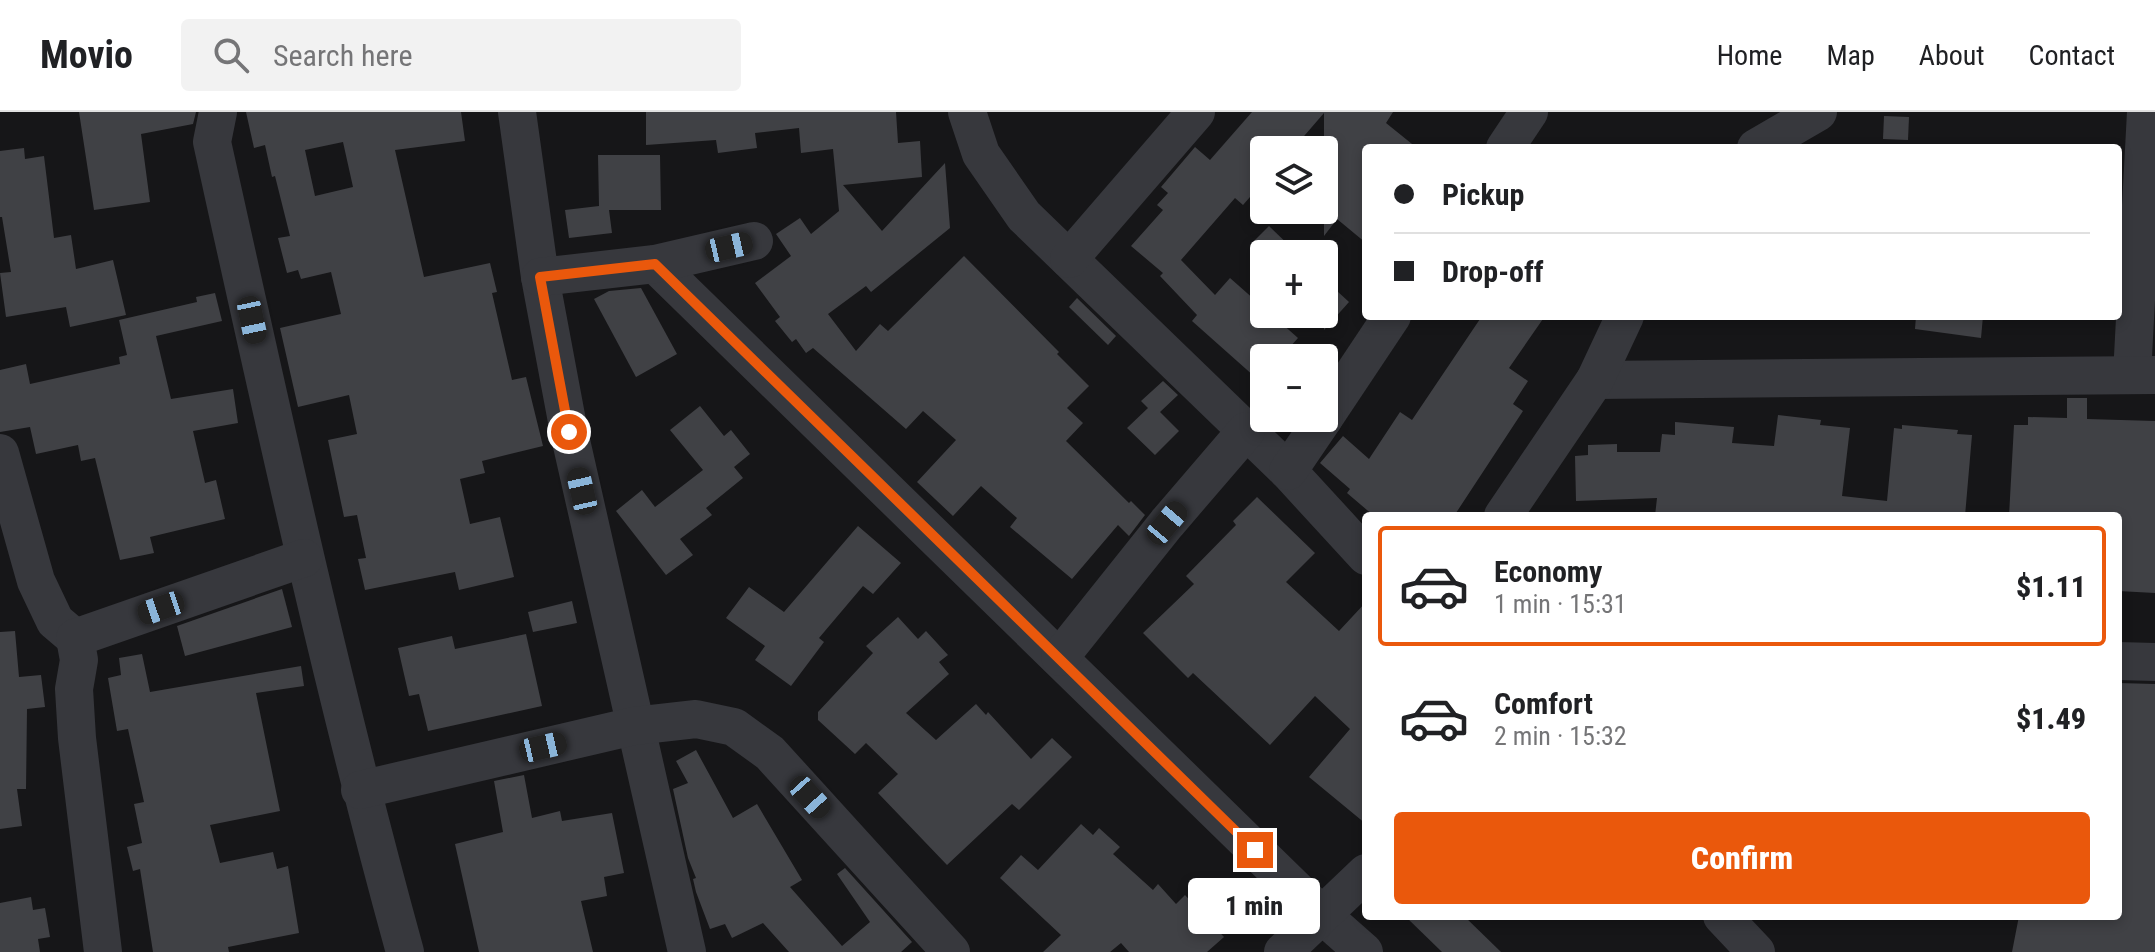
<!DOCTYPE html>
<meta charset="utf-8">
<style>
body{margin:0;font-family:"Roboto Condensed",sans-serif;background:#f2f2f2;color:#202124;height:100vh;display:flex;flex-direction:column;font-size:30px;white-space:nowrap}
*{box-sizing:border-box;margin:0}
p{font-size:26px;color:#757577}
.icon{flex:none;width:44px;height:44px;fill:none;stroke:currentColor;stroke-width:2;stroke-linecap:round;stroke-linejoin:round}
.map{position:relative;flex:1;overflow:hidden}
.details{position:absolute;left:1362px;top:400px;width:760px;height:408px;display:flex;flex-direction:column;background:#fff;border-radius:8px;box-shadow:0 4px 12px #0003}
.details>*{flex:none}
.top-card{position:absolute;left:1362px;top:32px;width:760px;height:176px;border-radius:8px;box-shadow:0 4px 12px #0003;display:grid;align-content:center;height:176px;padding:0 32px;background:#fff}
.fabs{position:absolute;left:1250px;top:24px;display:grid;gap:16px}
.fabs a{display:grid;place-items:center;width:88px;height:88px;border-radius:8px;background:#fff;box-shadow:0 4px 12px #0003;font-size:40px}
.end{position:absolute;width:36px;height:36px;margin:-18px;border:10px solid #ea580c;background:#fff;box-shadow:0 0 0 4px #fff}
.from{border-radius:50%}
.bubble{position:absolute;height:56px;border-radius:8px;background:#fff;box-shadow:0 4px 12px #0003;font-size:26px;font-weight:800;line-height:56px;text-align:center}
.car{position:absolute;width:24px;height:48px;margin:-24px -12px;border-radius:10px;box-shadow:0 0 6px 2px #0007;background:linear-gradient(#222 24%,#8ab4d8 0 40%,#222 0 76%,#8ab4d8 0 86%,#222 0)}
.top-card b{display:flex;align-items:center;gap:28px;height:76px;font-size:30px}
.top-card b+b{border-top:2px solid #e0e0e0}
.top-card i{width:20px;height:20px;background:#202124}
ul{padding:14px 0 0;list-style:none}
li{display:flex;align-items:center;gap:24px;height:120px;margin:0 16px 12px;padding:0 16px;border:4px solid transparent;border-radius:8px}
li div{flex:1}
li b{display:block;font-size:30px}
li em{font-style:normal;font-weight:800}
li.on{border-color:#ea580c}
li>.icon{width:72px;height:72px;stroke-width:1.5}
.cta{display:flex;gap:16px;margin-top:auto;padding:16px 32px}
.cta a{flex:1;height:92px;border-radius:8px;background:#ea580c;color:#fff;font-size:32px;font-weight:800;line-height:92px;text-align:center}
header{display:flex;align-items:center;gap:48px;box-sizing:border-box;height:112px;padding:0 40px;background:#fff;border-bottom:2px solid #e0e0e0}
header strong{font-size:38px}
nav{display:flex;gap:44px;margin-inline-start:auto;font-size:28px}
.search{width:560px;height:72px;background:#f2f2f2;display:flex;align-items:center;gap:20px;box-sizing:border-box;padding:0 28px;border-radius:8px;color:#757577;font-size:30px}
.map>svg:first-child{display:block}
</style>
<header>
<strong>Movio</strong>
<div class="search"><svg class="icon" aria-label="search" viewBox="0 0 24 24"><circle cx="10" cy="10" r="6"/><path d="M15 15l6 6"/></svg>Search here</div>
<nav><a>Home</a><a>Map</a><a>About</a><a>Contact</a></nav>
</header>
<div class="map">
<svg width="2155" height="840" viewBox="0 0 2155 840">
<rect width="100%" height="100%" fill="#161618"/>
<!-- building -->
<g fill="#404145" fill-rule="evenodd">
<polygon points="79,0 196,0 193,12 141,22 150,90 94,98"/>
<path d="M 246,0 L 461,0 L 465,29 L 395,38 L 424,165 L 490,151 L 497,180 L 492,181 L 512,268 L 526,265 L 543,334 L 482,349 L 485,361 L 460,367 L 470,412 L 500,405 L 514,465 L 459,478 L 455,460 L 365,478 L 358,447 L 366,446 L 357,403 L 344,405 L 328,328 L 357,322 L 349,283 L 298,295 L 280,216 L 341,202 L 331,160 L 301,167 L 298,158 L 287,161 L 278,126 L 290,124 L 275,64 L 272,65 L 265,33 L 254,36 ZM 343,30 L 353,75 L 315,84 L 305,38 Z"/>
<polygon points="646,0 896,0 898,31 920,29 922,65 843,73 882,119 945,51 950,116 871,180 866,174 828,202 856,239 880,212 888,219 964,144 1059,240 1057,242 1089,274 1067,296 1083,311 1066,329 1129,391 1131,389 1145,403 1129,424 1118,413 1072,467 1010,415 1017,406 981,374 953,404 917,370 956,328 923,299 906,317 813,236 806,241 796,227 792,230 775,209 780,205 755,171 791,144 776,122 800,106 811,122 839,99 833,37 801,41 799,16 755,21 757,36 718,41 716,28 646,33"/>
<polygon points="1252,0 1393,0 1386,11 1417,36 1366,36 1366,131 1337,107 1324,124 1324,1 1292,38 1264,38 1264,69 1243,93 1235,86 1181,148 1215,183 1230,166 1264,196 1264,202 1271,202 1298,226 1280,246 1264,246 1264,273 1192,209 1197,203 1160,164 1163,161 1131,134 1163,98 1157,93 1168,81 1161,75 1195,35 1210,48"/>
<polygon points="1884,4 1909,5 1908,28 1883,27"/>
<polygon points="24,36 25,47 44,44 54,126 71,123 76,157 113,148 126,203 70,215 66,195 6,205 0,161 11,160 2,105 0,105 0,39"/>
<polygon points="598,43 660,43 661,98 609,98 612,121 569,126 565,98 599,94"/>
<polygon points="1269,114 1298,142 1262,142 1251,132"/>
<polygon points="1324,167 1349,190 1324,218"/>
<polygon points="641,176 677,242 636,265 594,187 609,179"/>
<polygon points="215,181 222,209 156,224 171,287 233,277 238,311 193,319 205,371 216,368 225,407 150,425 154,441 120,448 95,346 81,349 78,333 36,342 30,315 0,320 0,258 26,252 30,272 120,252 119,245 127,243 119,208 197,190 196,185"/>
<polygon points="1077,186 1116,224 1108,233 1069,195"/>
<polygon points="1482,204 1545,204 1509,256 1528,269 1513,292 1523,299 1454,404 1374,404 1347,381 1350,377 1320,351 1343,324 1369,347 1400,300 1412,308"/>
<polygon points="1916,204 1983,204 1981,226 1915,217"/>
<polygon points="1163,269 1178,283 1160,300 1179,319 1155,343 1127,316 1148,296 1141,289"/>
<polygon points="2067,286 2087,286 2087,307 2155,309 2155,481 2118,479 2118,404 2009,404 2014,313 2028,313 2028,305 2067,306"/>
<polygon points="700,294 724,324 731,318 750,342 734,355 743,366 706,396 712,403 680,427 693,443 666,463 616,399 642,378 655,395 703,358 670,318"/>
<polygon points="1778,303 1821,308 1820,313 1850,316 1842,384 1887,389 1894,316 1902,317 1902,313 1958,318 1957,322 1972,323 1965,404 1655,404 1657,386 1576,389 1575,344 1588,343 1588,333 1617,332 1617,340 1660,340 1662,322 1675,323 1675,310 1734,315 1732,331 1774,334"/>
<polygon points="1257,385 1315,441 1286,470 1339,519 1366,490 1366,712 1309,665 1350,617 1315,584 1270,633 1193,561 1188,566 1143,521 1194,472 1186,464 1236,413 1233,409"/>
<polygon points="858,414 901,451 873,482 863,474 819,526 824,530 791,574 755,548 765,534 726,506 749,475 784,500"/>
<polygon points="282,477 292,515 185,544 177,514"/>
<polygon points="572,489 577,511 533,520 528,500"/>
<polygon points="898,505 918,527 926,519 948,543 939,550 949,562 906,601 936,628 976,592 986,603 988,600 1031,647 1052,626 1072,645 1019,698 1012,692 947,753 878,681 898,662 866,631 855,642 818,608 818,600 873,541 866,534"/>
<polygon points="15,519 19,565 41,563 45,595 27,597 26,677 17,677 22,714 0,717 0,520"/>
<polygon points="526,522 542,594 428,619 419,582 409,584 398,536 452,524 455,537"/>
<polygon points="142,542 150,580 301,554 304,574 256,581 280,699 210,713 220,751 273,740 277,757 288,754 299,821 228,835 229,840 153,840 140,757 133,759 127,735 142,731 134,692 144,690 128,617 117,619 108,566 121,563 119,546"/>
<polygon points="2118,571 2155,572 2155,840 2012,840 2019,804 2118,804"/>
<polygon points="696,638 733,706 757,692 802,768 790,775 842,834 870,810 837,762 845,756 912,830 901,840 789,840 763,811 732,826 725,812 710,817 696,780 693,767 696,766 688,746 673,677 688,671 676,649"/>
<polygon points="524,663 532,706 560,699 562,709 612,701 624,761 604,765 607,784 581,789 593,840 479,840 455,732 503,720 494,669"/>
<polygon points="1081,712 1093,723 1099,716 1120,735 1113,742 1153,778 1158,772 1176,792 1185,783 1224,825 1207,840 1129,840 1121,831 1110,840 1043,840 1061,823 1000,766 1021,743 1038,758"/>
<polygon points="31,785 33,798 45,796 50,825 38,827 40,840 0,840 0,791"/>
<polygon points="1405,804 1464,804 1501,840 1442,840"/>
</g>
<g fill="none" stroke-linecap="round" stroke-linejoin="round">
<!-- minor -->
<g stroke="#37383d" stroke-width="38">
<path d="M 218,0 L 212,30 C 272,301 331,572 405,840"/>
<polyline points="517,0 540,165 569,320 687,840"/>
<polyline points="967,0 981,42 1024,104 1288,359 1366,444"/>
<polyline points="1505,36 1529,0"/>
<polyline points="1756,36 1818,0"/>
<polyline points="1069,147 1196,0"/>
<polyline points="655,152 1321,802 1364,840"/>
<polyline points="540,165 655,152 754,129"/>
<polyline points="2132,263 2146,0"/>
<polyline points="1595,268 2155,263"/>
<polyline points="1324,306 1392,204"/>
<polyline points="0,341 36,469 55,509 75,526"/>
<polyline points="1288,359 1324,306"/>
<polyline points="1503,404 1595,268 1625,204"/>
<polyline points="1060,545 1167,411 1246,319"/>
<polyline points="2118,549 2155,550"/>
<polyline points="360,678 634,614 696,607 734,615 770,641 951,840"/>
<polyline points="1722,804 1756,840"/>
<polyline points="103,840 77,626 74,577 79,548 75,526 304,446"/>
<polyline points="1283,840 1366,761"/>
</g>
</g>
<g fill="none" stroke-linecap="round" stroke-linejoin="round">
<!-- route -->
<polyline stroke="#ea580c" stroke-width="10" points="569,320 540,165 655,152 1255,738"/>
</g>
</svg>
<div class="fabs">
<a><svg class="icon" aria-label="layers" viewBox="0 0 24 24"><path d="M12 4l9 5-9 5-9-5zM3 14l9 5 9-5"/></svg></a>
<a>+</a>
<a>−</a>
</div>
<i class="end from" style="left:569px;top:320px"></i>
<i class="end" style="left:1255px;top:738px"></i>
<div class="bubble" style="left:1188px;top:766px;width:132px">1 min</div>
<i class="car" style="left:729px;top:135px;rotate:77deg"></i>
<i class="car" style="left:252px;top:208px;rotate:168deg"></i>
<i class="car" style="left:582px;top:379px;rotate:347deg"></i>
<i class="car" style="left:1167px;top:411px;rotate:40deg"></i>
<i class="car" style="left:161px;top:496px;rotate:251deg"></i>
<i class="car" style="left:543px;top:635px;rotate:77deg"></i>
<i class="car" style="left:810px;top:685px;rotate:138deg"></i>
<div class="top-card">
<b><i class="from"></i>Pickup</b>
<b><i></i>Drop-off</b>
</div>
<section class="details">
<ul>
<li class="on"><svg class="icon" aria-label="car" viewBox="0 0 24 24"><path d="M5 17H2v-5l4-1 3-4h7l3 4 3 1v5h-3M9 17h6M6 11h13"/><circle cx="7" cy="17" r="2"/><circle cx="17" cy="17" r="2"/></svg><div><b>Economy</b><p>1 min · 15:31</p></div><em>$1.11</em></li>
<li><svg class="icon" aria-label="car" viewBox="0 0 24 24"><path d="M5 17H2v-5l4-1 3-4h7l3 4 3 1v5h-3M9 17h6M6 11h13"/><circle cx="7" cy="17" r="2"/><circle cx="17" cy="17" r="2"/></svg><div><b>Comfort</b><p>2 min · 15:32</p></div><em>$1.49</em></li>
</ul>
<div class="cta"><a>Confirm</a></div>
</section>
</div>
